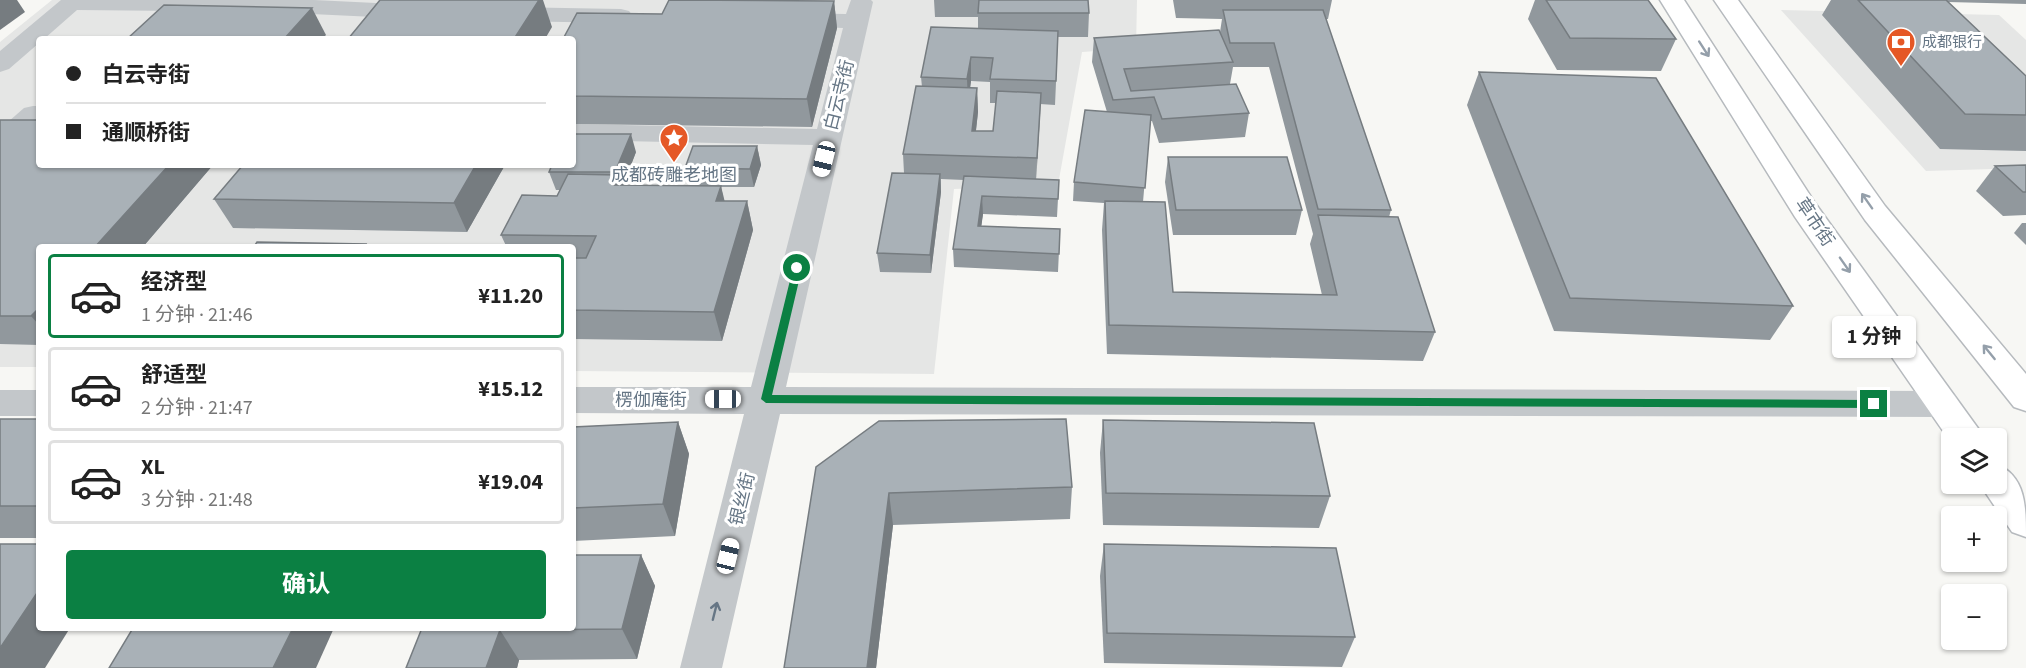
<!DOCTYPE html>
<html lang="zh">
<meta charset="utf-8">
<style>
body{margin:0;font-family:"Source Sans 3","Noto Sans SC",sans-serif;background:#f2f2f2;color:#222;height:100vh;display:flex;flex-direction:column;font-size:22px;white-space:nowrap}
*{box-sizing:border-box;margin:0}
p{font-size:20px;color:#767676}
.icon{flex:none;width:33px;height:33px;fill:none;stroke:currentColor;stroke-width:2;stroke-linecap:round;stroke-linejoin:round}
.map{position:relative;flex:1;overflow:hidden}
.side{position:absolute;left:36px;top:244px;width:540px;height:387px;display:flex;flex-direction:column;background:#fff;border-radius:6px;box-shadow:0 2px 4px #0004}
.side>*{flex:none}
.hud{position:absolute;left:36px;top:36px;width:540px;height:132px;border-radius:6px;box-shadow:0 2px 4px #0004;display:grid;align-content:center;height:132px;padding:0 30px;background:#fff}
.controls{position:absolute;left:1941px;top:428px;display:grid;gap:12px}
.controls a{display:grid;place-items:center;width:66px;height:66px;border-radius:6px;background:#fff;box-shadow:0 2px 4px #0004;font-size:30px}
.end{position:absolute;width:27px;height:27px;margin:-14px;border:8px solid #0b8043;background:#fff;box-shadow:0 0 0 3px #fff}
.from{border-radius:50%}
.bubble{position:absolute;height:42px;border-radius:6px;background:#fff;box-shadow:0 2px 4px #0004;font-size:20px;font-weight:700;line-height:42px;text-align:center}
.car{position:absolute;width:18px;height:36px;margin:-18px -9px;border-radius:8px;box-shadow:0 0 4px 2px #0007;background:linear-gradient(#fff 24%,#345 0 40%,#fff 0 76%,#345 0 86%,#fff 0)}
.hud b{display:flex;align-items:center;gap:21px;height:57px;font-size:22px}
.hud b+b{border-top:2px solid #e0e0e0}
.hud i{width:15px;height:15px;background:#222}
ul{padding:10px 0 0;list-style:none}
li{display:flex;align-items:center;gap:18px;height:84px;margin:0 12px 9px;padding:0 18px;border:3px solid #e0e0e0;border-radius:6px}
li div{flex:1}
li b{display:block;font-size:22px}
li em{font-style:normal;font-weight:700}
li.active{border-color:#0b8043}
li>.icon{width:54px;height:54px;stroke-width:1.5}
.primary-button{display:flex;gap:12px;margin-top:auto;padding:12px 30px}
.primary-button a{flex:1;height:69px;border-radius:6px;background:#0b8043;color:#fff;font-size:24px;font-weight:700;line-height:69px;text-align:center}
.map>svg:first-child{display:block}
</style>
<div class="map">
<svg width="2026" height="668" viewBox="0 0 2026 668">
<rect width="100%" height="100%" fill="#f7f7f4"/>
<!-- built -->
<g fill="#e5e6e5" fill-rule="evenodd">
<path d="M 52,0 L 1137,0 L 1136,48 L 1082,52 L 1058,185 L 954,189 L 934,374 L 573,371 L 573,248 L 39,248 L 39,367 L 0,367 L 0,42 ZM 39,39 L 573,39 L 573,165 L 39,165 Z"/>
<polygon points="1781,10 1999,15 2026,40 2026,168 1926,171"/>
</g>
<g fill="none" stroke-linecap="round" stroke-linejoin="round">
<!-- major casing -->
<g stroke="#b6babe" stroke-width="3">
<g id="major">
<polygon points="1660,0 1684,0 1815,203 1985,438 1952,438 1952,444 1795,217"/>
<polygon points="1714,0 1738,0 1885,206 2026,374 2026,411 2014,407 1865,220"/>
<path d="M 1996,464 C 2026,476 2026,507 2026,537 L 2012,532 L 1979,483 L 1996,483 Z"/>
</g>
</g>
<!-- minor -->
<g fill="#c3c7ca" fill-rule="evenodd">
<polygon points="61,0 314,0 417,5 425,7 429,12 425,17 417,19 269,12 77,10 44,39 39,39 39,43 9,69 0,72 0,51"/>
<polygon points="851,0 871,0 873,2 786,387 1943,391 1955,395 1960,404 1955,413 1943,417 780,414 722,668 680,668 744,414 573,413 573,387 751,387 813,145 573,140 573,124 817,129 843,28 783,25 780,20 783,15 792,13 846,14"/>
<polygon points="505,7 621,9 629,11 633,16 629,21 621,23 505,21 497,19 493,14 497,9"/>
<polygon points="33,106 39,106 39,123 10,150 0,152 0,129 24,108"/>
<rect x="0" y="390" width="39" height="26"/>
</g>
<!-- major -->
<use href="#major" fill="#fff" fill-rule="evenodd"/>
</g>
<!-- wall -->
<g fill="#91989d" fill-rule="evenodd">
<path d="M 934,0 L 1088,0 L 1089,13 L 1088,37 L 1058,37 L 1055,105 L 1040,104 L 1036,179 L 1059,180 L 1057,217 L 983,214 L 981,226 L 1060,229 L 1058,272 L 954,267 L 953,249 L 964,180 L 941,179 L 941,192 L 931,273 L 880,272 L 877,253 L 904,173 L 903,154 L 922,87 L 921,77 L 978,28 L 978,17 L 935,17 ZM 971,81 L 990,82 L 990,103 L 996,103 L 993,131 L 976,131 L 978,112 L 977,88 L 970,88 Z"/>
<path d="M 1173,0 L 1332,0 L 1328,19 L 1326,19 L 1391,210 L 1389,217 L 1435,332 L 1423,361 L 1107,354 L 1102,230 L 1104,203 L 1073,201 L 1074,182 L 1107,112 L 1092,62 L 1094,38 L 1220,32 L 1222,19 L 1176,18 ZM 1233,67 L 1269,67 L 1313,234 L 1310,244 L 1322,295 L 1173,292 L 1143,202 L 1150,121 L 1152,121 L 1159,143 L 1245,137 L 1249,113 L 1230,84 Z"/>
<polygon points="1535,0 1648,0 1676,39 1661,71 1557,70 1528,19"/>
<polygon points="1831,0 2026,0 2026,4 1948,2 2026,76 2026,151 1940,149 1822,15"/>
<polygon points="834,1 837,28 812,127 573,124 573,39 662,14"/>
<polygon points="1479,72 1793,306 1770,340 1554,331 1467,105"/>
<polygon points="0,120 39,165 213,165 142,248 39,248 39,345 0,344"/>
<polygon points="757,146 761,165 754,187 721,187 724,201 747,201 753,230 722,341 573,339 573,248 507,248 501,235 557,196 560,190 556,190 549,172 636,152 623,185 690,186 685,168"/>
<polygon points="1168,157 1302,210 1296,235 1173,235 1165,182"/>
<polygon points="505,165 467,232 233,228 214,199"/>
<polygon points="2026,165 2026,215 2003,216 1976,191 1995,166"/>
<polygon points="2022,223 2026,223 2026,245 2014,233"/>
<rect x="0" y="419" width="39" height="119"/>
<polygon points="1103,420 1330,496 1319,528 1103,525 1100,453"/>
<polygon points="678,422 689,454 675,536 573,541 573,427"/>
<polygon points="816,467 1072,487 1070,519 893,525 876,668 784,668"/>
<polygon points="1104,544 1355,637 1342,667 1104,663 1100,576"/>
<polygon points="641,555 655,586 637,659 519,660 517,668 406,668"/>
</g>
<!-- shaded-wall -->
<g fill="#767c80">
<polygon points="0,0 17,0 25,12 0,30"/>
<polygon points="539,0 543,0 552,27 545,39 514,39"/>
<polygon points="834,1 837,28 812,127 807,99"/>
<polygon points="312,8 326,35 322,39 284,39"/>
<polygon points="971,57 971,81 968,103 967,79"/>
<polygon points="977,88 978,112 973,155 972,131"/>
<polygon points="1041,93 1040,117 1036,182 1037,158"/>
<polygon points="631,134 636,152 622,189 613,185 617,177 615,172"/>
<polygon points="757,146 761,165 754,187 750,169"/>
<polygon points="169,165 213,165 142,248 94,248"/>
<polygon points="476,165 505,165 467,232 454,203"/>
<polygon points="940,174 941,192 931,273 930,255"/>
<polygon points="721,186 728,215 716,201"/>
<polygon points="982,196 983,214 979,244 978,226"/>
<polygon points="747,201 753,230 722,341 714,312"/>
<polygon points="39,308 39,325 31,316"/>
<polygon points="678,422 689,454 675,536 663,504"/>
<polygon points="889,493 893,525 876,668 867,668"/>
<polygon points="641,555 655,586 637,659 622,629"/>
<polygon points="39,590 39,628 70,628 45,668 0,668 0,648"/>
<polygon points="293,628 334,628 316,668 273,668"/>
<polygon points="500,630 519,660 517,668 486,668"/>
</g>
<!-- building -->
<g fill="#a9b1b7" stroke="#767c80" stroke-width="1.5">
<polygon points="380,0 539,0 514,39 348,39"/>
<polygon points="669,0 834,1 807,99 573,96 573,39 563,39 577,13 662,14"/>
<polygon points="979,0 1088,0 1089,13 978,13"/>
<polygon points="1546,0 1648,0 1676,39 1570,38"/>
<polygon points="1858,0 1946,0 2026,76 2026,115 1965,114"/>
<polygon points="164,5 312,8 284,39 127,39"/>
<polygon points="1223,10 1323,10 1391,210 1318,209 1274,43 1230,43"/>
<polygon points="931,27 1058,31 1056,81 990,79 993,58 971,57 967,79 921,77"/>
<polygon points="1219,30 1233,62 1124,69 1131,91 1236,84 1249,113 1162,119 1154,97 1113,100 1094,38"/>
<polygon points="1479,72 1656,78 1793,306 1570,298"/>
<polygon points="916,86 977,88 972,131 993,131 997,91 1041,93 1037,158 903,154"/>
<polygon points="1085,110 1151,115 1145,188 1074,182"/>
<polygon points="0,120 39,120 39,165 169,165 94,248 39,248 39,308 31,316 0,316"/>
<polygon points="573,134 631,134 615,172 549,172 552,165 573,165"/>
<polygon points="693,146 757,146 750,169 685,168"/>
<polygon points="1168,157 1287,157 1302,210 1176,210"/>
<polygon points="243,165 476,165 454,203 214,199"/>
<polygon points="2026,165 2026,192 2023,192 1995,166"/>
<polygon points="892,173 940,174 930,255 877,253"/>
<polygon points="568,174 617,175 613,185 721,186 716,201 747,201 714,312 573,310 573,258 586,258 596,236 501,235 522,195 557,196"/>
<polygon points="964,176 1059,180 1058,199 982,196 978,226 1060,229 1059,254 953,249"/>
<polygon points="1105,201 1165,202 1173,292 1337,295 1318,215 1398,217 1435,332 1109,325"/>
<polygon points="257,242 366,244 364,248 253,248"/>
<polygon points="179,245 235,247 234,248 177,248"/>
<rect x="0" y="419" width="39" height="87"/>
<polygon points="1066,419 1072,487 889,493 867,668 784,668 816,467 879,421"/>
<polygon points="1103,420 1314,423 1330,496 1106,493"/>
<polygon points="678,422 663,504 573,508 573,427"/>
<polygon points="0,544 39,544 39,590 0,648"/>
<polygon points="1104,544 1336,548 1355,637 1107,633"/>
<polygon points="573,555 641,555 622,629 500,630 486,668 406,668 422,628 573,628"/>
<polygon points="133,628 293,628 273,668 109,668"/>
</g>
<!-- one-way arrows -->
<defs><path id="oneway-shaft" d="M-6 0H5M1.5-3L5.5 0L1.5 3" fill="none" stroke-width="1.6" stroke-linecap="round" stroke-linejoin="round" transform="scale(1.5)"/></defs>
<g stroke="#949faa">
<use href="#oneway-shaft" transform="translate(1704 49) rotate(57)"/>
<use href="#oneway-shaft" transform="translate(1867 201) rotate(-125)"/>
<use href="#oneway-shaft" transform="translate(1845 265) rotate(55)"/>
<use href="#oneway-shaft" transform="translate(1989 352) rotate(-129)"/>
</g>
<use stroke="#667685" href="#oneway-shaft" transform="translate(715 611) rotate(-76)"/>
<!-- route -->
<polygon fill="#0b8043" points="797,265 802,268 772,395 1874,400 1879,404 1874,408 766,403 761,399 793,268"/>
<!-- icons -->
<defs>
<g id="bank-pin" transform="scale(1.5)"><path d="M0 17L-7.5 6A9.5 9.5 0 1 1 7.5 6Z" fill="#e55826" stroke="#fff"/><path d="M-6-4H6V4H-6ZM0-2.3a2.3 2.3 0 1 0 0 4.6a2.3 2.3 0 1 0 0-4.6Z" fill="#fff"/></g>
<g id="sight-pin" transform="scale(1.5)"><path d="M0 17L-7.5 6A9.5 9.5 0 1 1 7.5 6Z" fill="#e55826" stroke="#fff"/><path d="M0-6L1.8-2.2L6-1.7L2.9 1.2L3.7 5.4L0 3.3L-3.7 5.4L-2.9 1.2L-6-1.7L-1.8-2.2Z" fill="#fff"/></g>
</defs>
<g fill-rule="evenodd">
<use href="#bank-pin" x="1901" y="42"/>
<use href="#sight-pin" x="674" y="138"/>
</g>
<g text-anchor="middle" stroke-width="6" stroke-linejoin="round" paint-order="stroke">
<!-- far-poi labels -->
<g font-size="15" fill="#667685" stroke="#fff" text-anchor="start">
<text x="1922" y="47">成都银行</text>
</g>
<!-- street labels -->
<g font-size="18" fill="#667685" stroke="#fff">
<text transform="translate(839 95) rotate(-76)" y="6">白云寺街</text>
<text transform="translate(1815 222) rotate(56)" y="6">草市街</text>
<text x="651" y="406">楞伽庵街</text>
<text transform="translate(742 499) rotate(-76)" y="6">银丝街</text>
</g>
<!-- poi labels -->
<g font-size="18" fill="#667685" stroke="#fff">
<text x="674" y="181">成都砖雕老地图</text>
</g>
</g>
</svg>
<div class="controls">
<a><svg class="icon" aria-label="layers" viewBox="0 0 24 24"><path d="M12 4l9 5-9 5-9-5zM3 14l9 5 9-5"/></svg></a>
<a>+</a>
<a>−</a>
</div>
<i class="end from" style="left:797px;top:268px"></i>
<i class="end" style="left:1874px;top:404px"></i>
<div class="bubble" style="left:1832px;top:316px;width:84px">1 分钟</div>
<i class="car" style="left:824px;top:159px;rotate:194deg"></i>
<i class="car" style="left:723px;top:399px;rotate:270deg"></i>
<i class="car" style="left:728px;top:556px;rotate:14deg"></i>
<div class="hud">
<b><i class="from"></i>白云寺街</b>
<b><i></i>通顺桥街</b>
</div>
<section class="side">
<ul>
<li class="active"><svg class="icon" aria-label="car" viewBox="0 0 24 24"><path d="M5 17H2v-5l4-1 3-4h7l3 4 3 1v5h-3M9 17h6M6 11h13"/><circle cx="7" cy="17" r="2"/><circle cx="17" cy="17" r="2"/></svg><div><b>经济型</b><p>1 分钟 · 21:46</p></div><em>¥11.20</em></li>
<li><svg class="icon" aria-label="car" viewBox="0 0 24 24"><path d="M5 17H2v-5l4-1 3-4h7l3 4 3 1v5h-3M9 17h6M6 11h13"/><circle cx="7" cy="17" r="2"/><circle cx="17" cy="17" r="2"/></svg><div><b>舒适型</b><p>2 分钟 · 21:47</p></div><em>¥15.12</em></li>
<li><svg class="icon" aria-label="car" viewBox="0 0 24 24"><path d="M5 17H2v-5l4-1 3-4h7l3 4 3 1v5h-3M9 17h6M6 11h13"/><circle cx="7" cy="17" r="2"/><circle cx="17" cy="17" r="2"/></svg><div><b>XL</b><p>3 分钟 · 21:48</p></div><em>¥19.04</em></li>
</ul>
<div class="primary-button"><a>确认</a></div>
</section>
</div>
